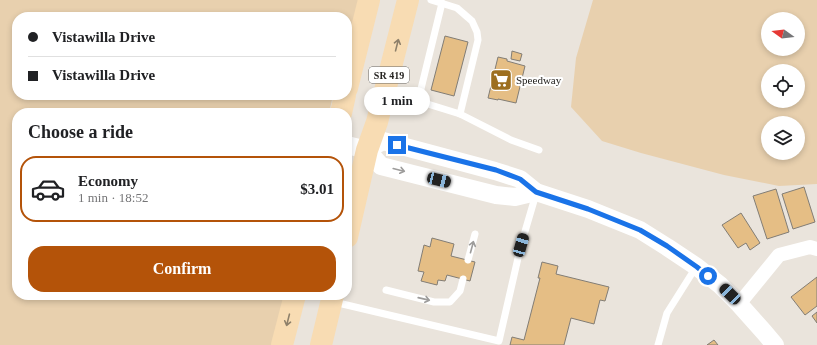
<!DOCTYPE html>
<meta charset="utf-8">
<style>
body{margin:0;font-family:Georgia,serif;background:#f6f6f6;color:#202124;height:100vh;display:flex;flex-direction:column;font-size:15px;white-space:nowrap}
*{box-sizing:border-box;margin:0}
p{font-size:13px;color:#757577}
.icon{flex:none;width:22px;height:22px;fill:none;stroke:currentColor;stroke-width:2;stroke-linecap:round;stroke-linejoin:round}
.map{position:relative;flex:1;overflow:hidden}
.drawer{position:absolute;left:12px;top:108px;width:340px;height:192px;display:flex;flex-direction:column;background:#fff;border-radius:16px;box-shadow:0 2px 6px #0003}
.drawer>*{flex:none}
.top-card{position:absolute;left:12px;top:12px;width:340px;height:88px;border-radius:16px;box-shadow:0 2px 6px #0003;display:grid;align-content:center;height:88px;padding:0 16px;background:#fff}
.needle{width:26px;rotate:285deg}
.controls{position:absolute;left:761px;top:12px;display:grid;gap:8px}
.controls a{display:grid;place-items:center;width:44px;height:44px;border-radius:50%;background:#fff;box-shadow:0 2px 6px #0003;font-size:20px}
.end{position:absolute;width:18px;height:18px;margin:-9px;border:5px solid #1a73e8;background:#fff;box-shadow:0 0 0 2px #fff}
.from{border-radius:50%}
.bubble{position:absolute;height:28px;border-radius:14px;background:#fff;box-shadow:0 2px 6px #0003;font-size:13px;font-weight:800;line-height:28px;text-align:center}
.car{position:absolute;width:12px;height:24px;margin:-12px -6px;border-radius:5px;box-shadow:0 0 3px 1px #0007;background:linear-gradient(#222 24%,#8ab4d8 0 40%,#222 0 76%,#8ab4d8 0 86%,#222 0)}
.top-card b{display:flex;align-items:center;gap:14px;height:38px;font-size:15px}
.top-card b+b{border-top:1px solid #e0e0e0}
.top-card i{width:10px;height:10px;background:#202124}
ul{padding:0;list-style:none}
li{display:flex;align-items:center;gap:12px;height:66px;margin:0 8px 6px;padding:0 8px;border:2px solid #e0e0e0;border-radius:16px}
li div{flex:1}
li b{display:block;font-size:15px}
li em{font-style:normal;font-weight:800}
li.selected{border-color:#b45309}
li>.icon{width:36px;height:36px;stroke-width:1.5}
h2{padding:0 16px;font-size:18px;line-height:48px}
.button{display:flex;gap:8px;margin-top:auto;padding:8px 16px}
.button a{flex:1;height:46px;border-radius:16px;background:#b45309;color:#fff;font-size:16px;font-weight:800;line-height:46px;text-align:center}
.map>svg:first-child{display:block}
</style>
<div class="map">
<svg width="817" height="345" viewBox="0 0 817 345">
<rect width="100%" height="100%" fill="#eae4dc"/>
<!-- green -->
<g fill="#e8d0ae" fill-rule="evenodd">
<polygon points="0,0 359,0 347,44 347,17 17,17 17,95 333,95 329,113 17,113 17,295 286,295 273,345 0,345"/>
<path d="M 593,0 L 817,0 L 817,184 L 779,186 L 724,175 L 641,153 L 602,141 L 571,107 L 576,58 ZM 768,19 L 798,19 L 798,49 L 768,49 ZM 768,71 L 798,71 L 798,101 L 768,101 ZM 768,123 L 798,123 L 798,153 L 768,153 Z"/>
</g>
<!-- building -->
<g fill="#e5be85" stroke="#827d75">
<polygon points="445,36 468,42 454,96 431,90"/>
<polygon points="512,51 522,54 520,61 511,59"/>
<polygon points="498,57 507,59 507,61 525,66 516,103 498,99 498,100 488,98"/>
<polygon points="804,187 815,222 793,229 782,194"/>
<polygon points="776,189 789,232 767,239 753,196"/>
<polygon points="741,213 760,243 750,250 746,243 738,248 722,225"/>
<polygon points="432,238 454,244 451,256 475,262 470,281 447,275 445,281 438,280 437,285 421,281 424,272 418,271 424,245 430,247"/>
<polygon points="542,262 558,266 556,274 609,287 605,301 600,300 594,324 571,318 564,345 510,345 512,337 524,340 540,278 538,278"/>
<polygon points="817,277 817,306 805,315 791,297"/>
<polygon points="817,312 817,323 812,316"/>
<polygon points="714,340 718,345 707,345"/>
</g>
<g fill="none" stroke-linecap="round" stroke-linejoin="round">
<!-- service -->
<g stroke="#fff" stroke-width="7">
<polyline points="431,0 457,8 472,21 477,32 478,40 460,114"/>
<polyline points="442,3 418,101 460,114 511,140 539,150"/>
<polyline points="468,260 475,234"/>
<polyline points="386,290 434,302 450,302 460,291 463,279"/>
<polyline points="334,302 499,341 521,245 536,194"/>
<polyline points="658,345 667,313 696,267"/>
</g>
<!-- minor -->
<polyline stroke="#fff" stroke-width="14" points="739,304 779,255 810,247 817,249"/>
<!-- tertiary -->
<g stroke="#fff" stroke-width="18">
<polyline points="347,145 367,150 381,166 496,195 515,197 536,192"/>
<polyline points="367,150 383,141 495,171 520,179 536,192 588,209 640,230 667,247 697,267 720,285 739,304 764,332 775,345"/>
</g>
<!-- primary -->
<g stroke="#f8dcb3" stroke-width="22">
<polyline points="347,88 369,0"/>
<polyline points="341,113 345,95"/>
<polyline points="347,237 367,150 377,122 408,0"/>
<polyline points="282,345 295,295"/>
<polyline points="321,345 333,295"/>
</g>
</g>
<!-- one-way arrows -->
<defs><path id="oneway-shaft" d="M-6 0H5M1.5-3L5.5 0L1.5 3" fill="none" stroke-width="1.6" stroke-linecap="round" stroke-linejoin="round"/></defs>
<g stroke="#8e806a">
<use href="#oneway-shaft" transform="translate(397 45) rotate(-76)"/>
<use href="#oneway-shaft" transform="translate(288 320) rotate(104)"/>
</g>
<g stroke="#9d9c9b">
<use href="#oneway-shaft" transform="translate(399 170) rotate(14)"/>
<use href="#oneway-shaft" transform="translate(472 247) rotate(-75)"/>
<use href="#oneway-shaft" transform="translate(424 299) rotate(13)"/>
</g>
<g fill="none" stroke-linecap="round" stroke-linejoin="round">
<!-- route -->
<polyline stroke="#1a73e8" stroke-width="5" points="397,145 496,170 520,179 536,192 588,209 640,230 667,246 697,267 708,276"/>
</g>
<!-- icons -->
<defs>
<g id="supermarket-square" transform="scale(1.15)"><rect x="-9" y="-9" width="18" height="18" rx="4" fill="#9d6f20" stroke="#fff"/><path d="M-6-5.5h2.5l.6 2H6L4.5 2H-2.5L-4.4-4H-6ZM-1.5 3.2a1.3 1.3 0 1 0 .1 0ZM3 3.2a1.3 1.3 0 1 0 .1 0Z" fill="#fff"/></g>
</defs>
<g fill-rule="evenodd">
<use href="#supermarket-square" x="501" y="80"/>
</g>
<g text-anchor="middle" stroke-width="4" stroke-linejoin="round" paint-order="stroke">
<!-- shield labels -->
<rect fill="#fff" stroke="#666563" stroke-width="1" x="369" y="67" width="40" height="16" rx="3"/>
<g font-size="10" font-weight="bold" fill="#252320">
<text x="389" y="79">SR 419</text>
</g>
<!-- poi labels -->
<g font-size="11" fill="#252320" stroke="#fff" text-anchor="start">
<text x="516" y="84">Speedway</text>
</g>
</g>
</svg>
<div class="controls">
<a><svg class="needle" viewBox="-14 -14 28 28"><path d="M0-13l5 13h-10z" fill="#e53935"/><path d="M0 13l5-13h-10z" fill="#757577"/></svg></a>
<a><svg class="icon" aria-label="locate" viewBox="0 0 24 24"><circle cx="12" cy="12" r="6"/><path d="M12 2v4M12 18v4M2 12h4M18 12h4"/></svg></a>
<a><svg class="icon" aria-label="layers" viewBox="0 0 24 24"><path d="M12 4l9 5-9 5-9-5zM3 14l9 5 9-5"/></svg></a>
</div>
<i class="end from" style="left:708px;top:276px"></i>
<i class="end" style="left:397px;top:145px"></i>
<div class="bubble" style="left:364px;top:87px;width:66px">1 min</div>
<i class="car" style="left:439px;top:180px;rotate:104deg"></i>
<i class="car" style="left:521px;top:245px;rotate:16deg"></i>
<i class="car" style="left:730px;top:294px;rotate:314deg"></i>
<div class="top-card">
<b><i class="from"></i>Vistawilla Drive</b>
<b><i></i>Vistawilla Drive</b>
</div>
<section class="drawer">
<h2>Choose a ride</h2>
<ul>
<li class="selected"><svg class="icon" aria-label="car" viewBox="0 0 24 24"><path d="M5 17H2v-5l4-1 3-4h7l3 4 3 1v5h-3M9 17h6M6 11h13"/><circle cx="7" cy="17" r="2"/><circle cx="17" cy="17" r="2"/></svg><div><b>Economy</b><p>1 min · 18:52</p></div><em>$3.01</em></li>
</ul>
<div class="button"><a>Confirm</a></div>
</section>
</div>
